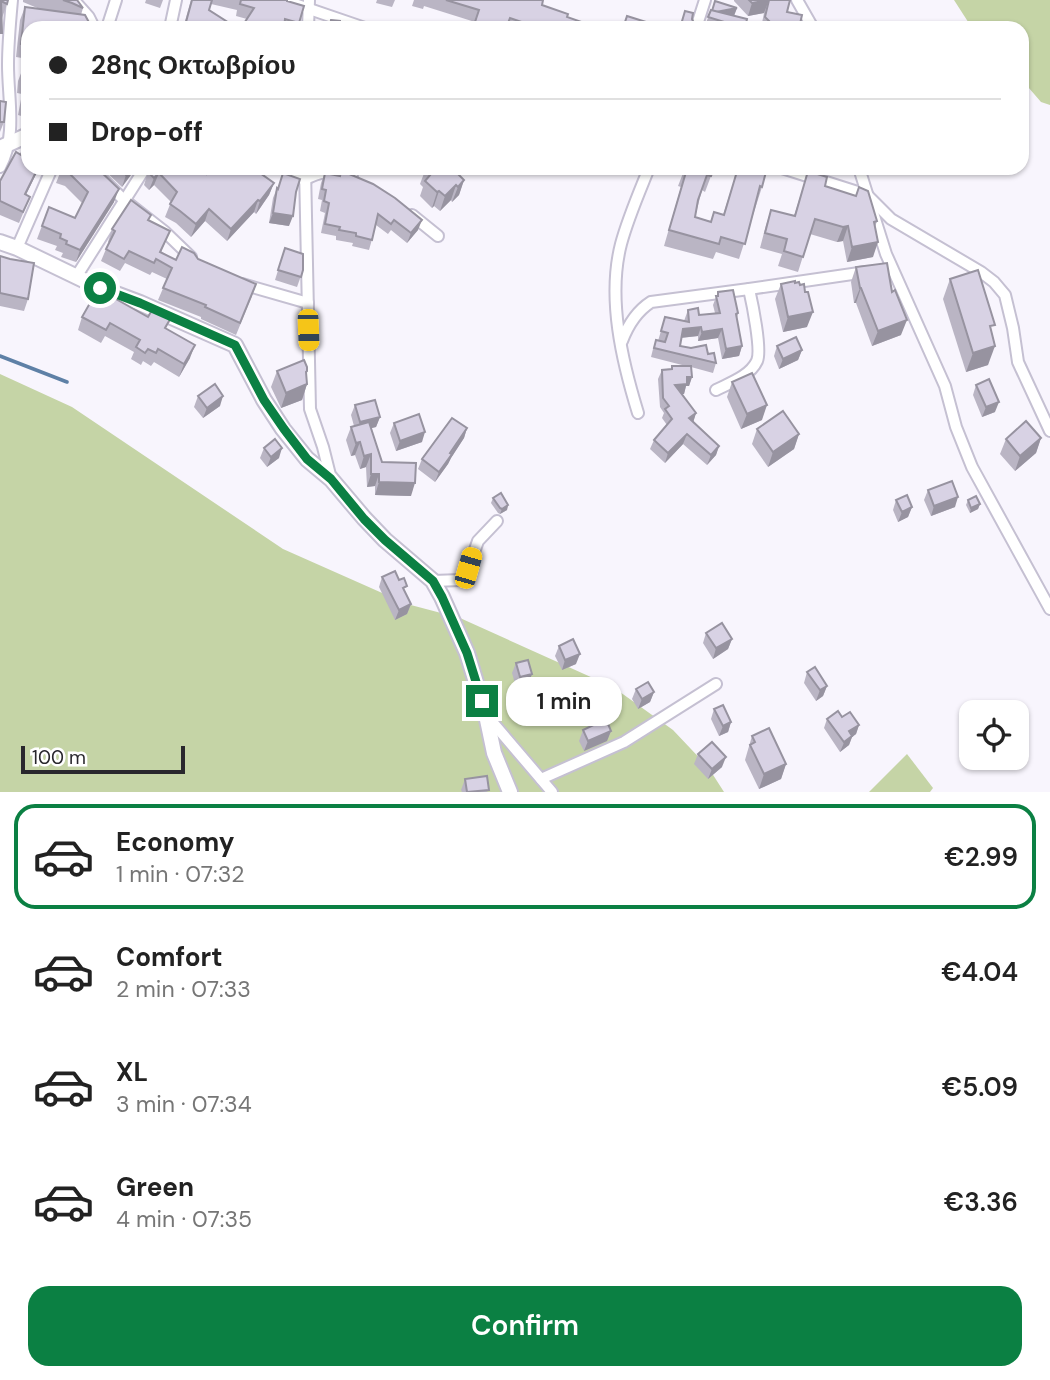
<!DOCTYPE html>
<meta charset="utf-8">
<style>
body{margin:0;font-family:"DM Sans",sans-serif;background:#f6f6f6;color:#222;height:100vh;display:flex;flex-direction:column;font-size:26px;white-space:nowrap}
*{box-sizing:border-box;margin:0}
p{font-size:23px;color:#767676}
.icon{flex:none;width:38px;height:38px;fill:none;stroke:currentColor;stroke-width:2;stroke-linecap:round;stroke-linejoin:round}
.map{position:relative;height:792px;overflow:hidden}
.drawer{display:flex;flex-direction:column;background:#fff;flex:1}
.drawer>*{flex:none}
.top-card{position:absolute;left:21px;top:21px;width:1008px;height:154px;border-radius:21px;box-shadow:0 2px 5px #0004;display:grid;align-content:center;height:154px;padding:0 28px;background:#fff}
.fabs{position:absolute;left:959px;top:700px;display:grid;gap:14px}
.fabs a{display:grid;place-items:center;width:70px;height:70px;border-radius:14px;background:#fff;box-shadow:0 2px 5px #0004;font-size:35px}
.scale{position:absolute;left:21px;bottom:18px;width:164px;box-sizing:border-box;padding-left:7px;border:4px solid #29272d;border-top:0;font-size:19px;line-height:24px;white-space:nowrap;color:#29272d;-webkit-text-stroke:5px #fff;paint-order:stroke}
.end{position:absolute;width:32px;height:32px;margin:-16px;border:9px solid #0b8043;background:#fff;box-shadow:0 0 0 4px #fff}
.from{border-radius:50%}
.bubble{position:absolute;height:49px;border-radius:21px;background:#fff;box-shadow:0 2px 5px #0004;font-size:23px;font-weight:600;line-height:49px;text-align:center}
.car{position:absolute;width:21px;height:42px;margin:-21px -10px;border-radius:9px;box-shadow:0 0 5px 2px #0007;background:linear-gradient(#f5c518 24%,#345 0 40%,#f5c518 0 76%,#345 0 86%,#f5c518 0)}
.top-card b{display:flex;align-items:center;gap:24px;height:66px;font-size:26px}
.top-card b+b{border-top:2px solid #e0e0e0}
.top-card i{width:18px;height:18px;background:#222}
ul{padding:12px 0 0;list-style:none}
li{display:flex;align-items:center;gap:21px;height:105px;margin:0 14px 10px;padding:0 14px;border:4px solid transparent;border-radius:21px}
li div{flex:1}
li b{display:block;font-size:26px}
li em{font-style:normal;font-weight:600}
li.current{border-color:#0b8043}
li>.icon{width:63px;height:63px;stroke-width:1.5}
.cta{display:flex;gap:14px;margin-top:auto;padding:14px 28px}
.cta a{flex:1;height:80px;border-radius:21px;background:#0b8043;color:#fff;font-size:28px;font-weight:600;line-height:80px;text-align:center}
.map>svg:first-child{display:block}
</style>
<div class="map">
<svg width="1050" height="792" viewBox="0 0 1050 792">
<rect width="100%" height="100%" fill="#f8f5fd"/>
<!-- green -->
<g fill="#c5d4a6">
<polygon points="954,0 1050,0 1050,105 1041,102 1022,80 1022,28 972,28"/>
<polygon points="0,374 72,407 283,549 407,604 460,618 613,687 673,730 708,767 724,792 0,792"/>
<polygon points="907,754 933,788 930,792 869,792"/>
</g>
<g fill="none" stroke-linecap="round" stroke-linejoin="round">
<!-- stream -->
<polyline stroke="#5e80a6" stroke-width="3.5" points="0,356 67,382"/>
<!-- minor casing -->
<g stroke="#c5c0d2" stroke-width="14">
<g id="minor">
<polyline points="283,0 365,28"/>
<polyline points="797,0 813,28"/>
<polyline points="107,28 116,0"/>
<polyline points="170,28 176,0"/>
<polyline points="308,28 309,0"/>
<polyline points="696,28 705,0"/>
<path d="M 0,167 C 17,136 8,99 8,65 C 8,43 10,22 12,0"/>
<polyline points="91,168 124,200 165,232 191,257"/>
<path d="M 287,168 L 304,180 C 324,169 330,172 352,177"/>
<polyline points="305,168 310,409 323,447 331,479"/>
<polyline points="782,168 867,195 891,219 981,272 994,282 1005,295 1013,328 1018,362 1050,431"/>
<polyline points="859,168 886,254 945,386 956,427 972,467 1050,609"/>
<polyline points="412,215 438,236"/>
<polyline points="17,248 52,168"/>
<polyline points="76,277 145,168"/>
<polyline points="242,284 308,303"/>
<path d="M 622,341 C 628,325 637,311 651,302 L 749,289"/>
<path d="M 716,390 C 730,383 750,376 757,361 C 762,350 752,302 749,289 L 866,272"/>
<path d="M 638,413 C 622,361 607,298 621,244 C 628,218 639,193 649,168"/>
<polyline points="433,581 461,580 465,578 478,541 497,521"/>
<polyline points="488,717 552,792"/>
<polyline points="541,779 624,742 716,684"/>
</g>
</g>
<!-- tertiary casing -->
<g stroke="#c5c0d2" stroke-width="18">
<g id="tertiary">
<polyline points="71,0 87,18 92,28"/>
<polyline points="0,148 28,135"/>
<polyline points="0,242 17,248 100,288 140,303 235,345 264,400 283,429 307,459 331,479 364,518 385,540 433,581 442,597 467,653 486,715 494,753 510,792"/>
</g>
</g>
<!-- minor -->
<use href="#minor" stroke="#fff" stroke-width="10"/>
<!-- tertiary -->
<use href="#tertiary" stroke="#fff" stroke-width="14"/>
</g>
<!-- wall -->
<g fill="#bab5c4">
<polygon points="0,0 7,4 2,18"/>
<polygon points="23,0 77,0 83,8 81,15 28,28 28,59 16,57 20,20 25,7 42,10 23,2"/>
<polygon points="146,0 163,0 160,8 145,3"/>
<polygon points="191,0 287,0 287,1 304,6 298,28 241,28 247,19 236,16 237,10 211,4 209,10 237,28 183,28"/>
<polygon points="377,0 395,0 392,7 376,3"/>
<polygon points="414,0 543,0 542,5 592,28 473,28 475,22 424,6 423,9 412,6"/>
<polygon points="734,0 790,0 787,12 800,24 809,28 761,28 764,13 748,16 734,1"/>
<polygon points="737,8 734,16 745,28 704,28 711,10"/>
<polygon points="23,68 28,69 28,118 18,115 22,94 17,93 18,81"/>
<polygon points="0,101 4,122 0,132"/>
<polygon points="39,168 26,195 30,197 19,223 0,215 0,181"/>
<polygon points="62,168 114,202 76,262 61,257 63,253 55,250 57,246 37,239 49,207 75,218 82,203 65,186 56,183"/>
<polygon points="102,168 136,168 122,187"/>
<polygon points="426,168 454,173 464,180 459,195 452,202 451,200 440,211 434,206 432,208 420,196 423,187 420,184"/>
<polygon points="685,168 714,168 705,192 702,190 695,217 710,221 723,215 738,168 762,187 739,259 716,252 713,259 664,246 681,187 678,186"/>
<polygon points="808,171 825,186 877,221 875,227 873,257 847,262 843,241 837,242 810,234 798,272 778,266 782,254 760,248 766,225 771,210 794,216"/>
<polygon points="148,172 206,174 274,183 269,195 256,214 254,212 227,241 205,221 191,237 176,223 165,217 171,202 154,185 149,190 144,185"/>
<polygon points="341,172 418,230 407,243 391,230 388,234 376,225 369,250 352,246 353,243 336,240 336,236 321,233 325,213 320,211 322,200 318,199 321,183 325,173 339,176"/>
<polygon points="283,173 289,226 269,223 273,198 277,188 278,189"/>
<polygon points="151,215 149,220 165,243 161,252 176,260 198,259 252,296 236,335 201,319 201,317 158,300 167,279 152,272 150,275 125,263 120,271 101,261 109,242 108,242 112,229"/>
<polygon points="285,248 303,270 297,287 275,280"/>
<polygon points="0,256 28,299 24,311 0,306"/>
<polygon points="856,267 892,292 901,335 872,346 856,303 854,303 851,282"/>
<polygon points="950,279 992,333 988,365 966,372 943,299"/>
<polygon points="795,283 800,285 807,327 783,332 775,299 781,284"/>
<polygon points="718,292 738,313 737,318 742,346 739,356 722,359 718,338 698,341 698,336 681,338 680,346 708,354 716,363 713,373 691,367 692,377 689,386 686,386 684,394 682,394 696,413 693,422 719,446 716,455 707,465 683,444 665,463 650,449 654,440 667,425 662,418 664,413 660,407 658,379 662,370 671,369 672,366 686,366 651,357 653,349 656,340 658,341 665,317 684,321 688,310 699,315 715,313 713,305"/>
<polygon points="82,317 148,317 167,329 190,358 179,377 154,362 151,366 143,361 141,365 131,359 134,352 105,336 101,343 78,330"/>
<polygon points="777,346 802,350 798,360 779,369 774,356"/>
<polygon points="277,371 307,371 306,374 307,384 302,400 281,408 271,387"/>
<polygon points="732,382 762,420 741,429 727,397"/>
<polygon points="976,385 995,412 982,417 973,395"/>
<polygon points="198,396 220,406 203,418 194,407"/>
<polygon points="355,405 380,417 376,427 371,428 382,462 411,496 375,495 375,486 367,487 366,467 360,469 355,455 351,456 346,440 351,427 354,426 351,415"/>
<polygon points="394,423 422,442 396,451 390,433"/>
<polygon points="467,428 464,438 451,458 448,464 435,482 418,469 422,459"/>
<polygon points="757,429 799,434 794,449 768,467 752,444"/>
<polygon points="1041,438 1036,453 1015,471 1000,454 1006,439"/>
<polygon points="264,448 279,458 267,467 260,458"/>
<polygon points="928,490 955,507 931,516 924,500"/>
<polygon points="493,498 508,505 507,510 500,514 498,513 491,503"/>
<polygon points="896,500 912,507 908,517 898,522 893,510"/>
<polygon points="968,500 980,504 978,509 970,513 966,505"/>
<polygon points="382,577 405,592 411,604 407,614 395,620 379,587"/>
<polygon points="706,633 732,639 728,649 713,659 703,643"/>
<polygon points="559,646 576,664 562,670 555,656"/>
<polygon points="516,663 532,674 528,684 516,687 512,673"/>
<polygon points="807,672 827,686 823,696 816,701 804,683"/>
<polygon points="636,689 654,692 650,702 638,709 632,699"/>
<polygon points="714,709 731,722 728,732 719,736 711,719"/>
<polygon points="842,717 859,725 856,734 852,737 849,745 840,752 824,728 827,719"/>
<polygon points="583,730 611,731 607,741 584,751 579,741"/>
<polygon points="752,736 786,764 781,779 759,789 745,760"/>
<polygon points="698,754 722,767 708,779 694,764"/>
<polygon points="465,779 488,792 462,792 461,790"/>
</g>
<!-- shaded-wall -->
<g fill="#9793a0">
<polygon points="769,0 764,13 748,16 752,3"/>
<polygon points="737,8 733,18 711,12"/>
<polygon points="38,168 39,168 20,206 25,194"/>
<polygon points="131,168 136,168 122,187 126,175"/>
<polygon points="159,173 154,185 149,190 154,178"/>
<polygon points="464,180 459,195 452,202 458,187"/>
<polygon points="274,183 269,195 256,214 260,201"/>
<polygon points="456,185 451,200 440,211 445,196"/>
<polygon points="119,189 114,202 76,262 80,250"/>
<polygon points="439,191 434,206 432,208 437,192"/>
<polygon points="258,200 254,212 227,241 231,229"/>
<polygon points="209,209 205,221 191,237 196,224"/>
<polygon points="273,213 293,216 289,226 269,223"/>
<polygon points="422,220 418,230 407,243 411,233"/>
<polygon points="848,226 843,241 837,242 843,227"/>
<polygon points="878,242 873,257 847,262 852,247"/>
<polygon points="860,288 861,288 856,303 854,303"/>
<polygon points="813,312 807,327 783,332 788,317"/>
<polygon points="907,320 901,335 872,346 878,331"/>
<polygon points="701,327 698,336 679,338 683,329"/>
<polygon points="722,329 718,338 698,341 702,332"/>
<polygon points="195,345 190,358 179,377 184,364"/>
<polygon points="742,346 739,356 722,359 726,349"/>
<polygon points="995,346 988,365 966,372 973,353"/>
<polygon points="802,350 798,360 779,369 783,359"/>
<polygon points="687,377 692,377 689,386 686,386 684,394 672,394 675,385"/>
<polygon points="307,384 302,400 281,408 286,393"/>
<polygon points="223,396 220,406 203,418 207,408"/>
<polygon points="999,402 995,412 982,417 986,407"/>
<polygon points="767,405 762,420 741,429 747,414"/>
<polygon points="696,413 693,423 689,418"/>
<polygon points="380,417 376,427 356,432 360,422"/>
<polygon points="467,428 464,438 451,458 448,464 435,482 439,472"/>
<polygon points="425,432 422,442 396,451 400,441"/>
<polygon points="687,434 683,444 665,463 668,453"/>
<polygon points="799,434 794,449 768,467 773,452"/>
<polygon points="1041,438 1036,453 1015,471 1020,456"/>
<polygon points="360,442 355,455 351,456 356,443"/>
<polygon points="719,446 716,455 707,465 711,455"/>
<polygon points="282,448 279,458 267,467 271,457"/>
<polygon points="371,454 366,467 360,469 364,456"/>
<polygon points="371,474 379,474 375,486 367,487"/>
<polygon points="379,482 415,483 411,496 375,495"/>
<polygon points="958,497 955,507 931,516 934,506"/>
<polygon points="980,504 978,509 970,513 971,508"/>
<polygon points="508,505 507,510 500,514 502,509"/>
<polygon points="912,507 908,517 898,522 902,512"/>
<polygon points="411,604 407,614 395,620 399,610"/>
<polygon points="732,639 728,649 713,659 716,648"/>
<polygon points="580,654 576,664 562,670 565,660"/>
<polygon points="532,674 528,684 516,687 520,677"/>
<polygon points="827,686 823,696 816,701 820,690"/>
<polygon points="654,692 650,702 638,709 642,699"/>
<polygon points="731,722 728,732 719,736 723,726"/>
<polygon points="859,725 856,734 852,737 849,745 840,752 849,731"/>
<polygon points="611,731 607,741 584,751 588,741"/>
<polygon points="726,757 722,767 708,779 712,769"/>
<polygon points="786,764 781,779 759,789 764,774"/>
</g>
<!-- building -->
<g fill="#d8d2e4" stroke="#9793a0" stroke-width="2">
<polygon points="0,0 8,0 7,4 1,1 2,33 0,33"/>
<polygon points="63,0 77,0 83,8 72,3"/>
<polygon points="192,0 212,0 209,10 237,28 207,28 186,22"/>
<polygon points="241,0 287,0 287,1 304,6 299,23 285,19 284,28 241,28 254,8 240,4"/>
<polygon points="446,0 543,0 542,5 568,14 567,17 593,26 592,28 539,28 510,18 506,28 473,28 479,10"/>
<polygon points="749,0 790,0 787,12 802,15 800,24 809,28 775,27 765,17 769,0 752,3"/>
<polygon points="715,1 737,8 716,12 712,11"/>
<polygon points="25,7 85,15 92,28 28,28 28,45 21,44"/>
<polygon points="711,10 747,19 745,28 722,28 724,22 708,17"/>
<polygon points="685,11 693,13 692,19 694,23 692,28 680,28"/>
<polygon points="627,16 665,28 623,28"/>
<polygon points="331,20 340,21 340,23 350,24 350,26 363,28 329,28"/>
<polygon points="23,68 28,69 28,104 23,103 26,81 22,80"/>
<polygon points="0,101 6,102 4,122 0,122"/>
<polygon points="27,136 28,136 28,168 38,168 25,194 30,197 23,212 0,201 0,181 16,152 21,155"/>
<polygon points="62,168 97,168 119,189 80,250 66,244 67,241 60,238 61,234 42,226 49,207 75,218 88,192 70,174 61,171"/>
<polygon points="120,168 131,168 126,175"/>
<polygon points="151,168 198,168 206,174 209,168 253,168 274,183 260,201 258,200 231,229 209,209 196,224 180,211 170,204 177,192 159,173 154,178 148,172"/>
<polygon points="426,168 449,168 454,173 455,171 464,180 458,187 456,185 445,196 439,191 437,192 425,181 431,174"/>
<polygon points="685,168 714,168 711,176 707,175 698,200 695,217 711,222 714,212 724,215 738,168 767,168 762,187 760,186 745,244 721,237 719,244 669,230 686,172 684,171"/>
<polygon points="808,171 827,177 825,186 856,196 859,187 868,191 877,221 874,222 878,242 852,247 848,226 843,227 815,219 803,257 784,251 787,239 765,233 771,210 795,216"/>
<polygon points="341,172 347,173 373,184 395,198 422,220 411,233 394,220 391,224 378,214 372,240 356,236 356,233 339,230 340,227 325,224 329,203 324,201 326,190 322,189 325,173 340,176"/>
<polygon points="283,173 300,179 296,192 293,216 273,213 277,188 278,189"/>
<polygon points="131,200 151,215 148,220 170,231 160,252 176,260 182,247 194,253 198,259 256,284 240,323 205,307 206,305 163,288 172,268 156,259 154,263 129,251 124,259 106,249 115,231 112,229"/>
<polygon points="285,248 303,254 303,270 301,277 278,270"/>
<polygon points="0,256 10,259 34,263 28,299 0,293"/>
<polygon points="887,263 892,292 895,290 907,320 878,331 861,288 860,288 856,267"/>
<polygon points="978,270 995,325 990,326 995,346 973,353 950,279"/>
<polygon points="795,281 795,283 799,282 800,285 804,284 805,292 808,292 813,312 788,317 781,284"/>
<polygon points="98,289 148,317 152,310 159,314 162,310 172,316 165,328 195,345 184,364 158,349 156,353 148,349 145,353 136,347 140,340 110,323 106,330 82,317"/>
<polygon points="733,290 738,313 736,314 742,346 726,349 722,329 702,332 701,327 683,329 680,346 691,348 706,345 708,354 714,353 716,363 654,348 656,340 665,342 668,333 661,331 665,317 689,322 688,310 698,308 699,315 720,313 716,296 718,296 718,292"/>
<polygon points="796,337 802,350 783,359 777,346"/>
<polygon points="304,360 307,367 307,371 306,372 307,384 286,393 277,371"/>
<polygon points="672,366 691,366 692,377 687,377 687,384 675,385 696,413 689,418 719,446 711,455 687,434 668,453 654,440 672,419 665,409 669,406 663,398 662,370 672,369"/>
<polygon points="752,373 767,405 747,414 732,382"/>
<polygon points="989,379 999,402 986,407 976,385"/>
<polygon points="215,384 223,396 207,408 198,396"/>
<polygon points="375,400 380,417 360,422 355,405"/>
<polygon points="783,411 799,434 773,452 757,429"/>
<polygon points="419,414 425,432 400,441 394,423"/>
<polygon points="452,418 467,428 450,453 452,454 439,472 422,459"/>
<polygon points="1026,421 1041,438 1020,456 1006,439"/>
<polygon points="369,422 382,462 416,463 415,483 379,482 379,474 371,474 371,454 364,456 360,442 356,443 351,427"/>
<polygon points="275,439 282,448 271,457 264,448"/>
<polygon points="952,481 958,497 934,506 928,490"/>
<polygon points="501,493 508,505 502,509 500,508 493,498"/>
<polygon points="907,495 912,507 902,512 896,500"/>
<polygon points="976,496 980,504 971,508 968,500"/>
<polygon points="395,571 399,580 404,578 407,586 403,588 411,604 399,610 382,577"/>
<polygon points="722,623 732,639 716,648 706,633"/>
<polygon points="573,639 580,654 565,660 559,646"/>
<polygon points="528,660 532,674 520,677 516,663"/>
<polygon points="815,667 827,686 820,690 807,672"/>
<polygon points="648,682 654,692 642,699 636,689"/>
<polygon points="723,705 731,722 723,726 714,709"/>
<polygon points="838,711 842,717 850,712 859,725 849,731 852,736 844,742 827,719"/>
<polygon points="606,719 611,731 588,741 583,730"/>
<polygon points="769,728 786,764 764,774 750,745 755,742 752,736"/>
<polygon points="712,742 726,757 712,769 698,754"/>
<polygon points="487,776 489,790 467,792 465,779"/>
</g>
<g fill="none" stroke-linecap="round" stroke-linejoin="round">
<!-- route -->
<polyline stroke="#0b8043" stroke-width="9" points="100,288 140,303 235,345 264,400 284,429 307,459 331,479 364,519 385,540 433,581 442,597 467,653 482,701"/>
</g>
</svg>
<div class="fabs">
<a><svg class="icon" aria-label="locate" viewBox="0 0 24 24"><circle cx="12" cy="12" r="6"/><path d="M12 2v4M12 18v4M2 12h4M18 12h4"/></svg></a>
</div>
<div class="scale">100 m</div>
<i class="end from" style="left:100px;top:288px"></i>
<i class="end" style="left:482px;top:701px"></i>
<div class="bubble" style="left:506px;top:677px;width:116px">1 min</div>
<i class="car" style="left:308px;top:330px;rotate:178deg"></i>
<i class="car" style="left:468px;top:568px;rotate:16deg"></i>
<div class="top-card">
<b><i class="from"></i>28ης Οκτωβρίου</b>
<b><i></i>Drop-off</b>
</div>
</div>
<section class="drawer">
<ul>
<li class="current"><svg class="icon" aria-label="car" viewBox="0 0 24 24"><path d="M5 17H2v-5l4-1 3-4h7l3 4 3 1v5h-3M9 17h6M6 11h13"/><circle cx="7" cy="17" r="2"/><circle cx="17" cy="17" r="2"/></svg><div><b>Economy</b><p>1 min · 07:32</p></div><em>€2.99</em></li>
<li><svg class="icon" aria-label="car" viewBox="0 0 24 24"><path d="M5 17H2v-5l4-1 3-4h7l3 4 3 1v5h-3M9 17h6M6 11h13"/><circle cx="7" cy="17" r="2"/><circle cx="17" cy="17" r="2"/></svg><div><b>Comfort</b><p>2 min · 07:33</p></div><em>€4.04</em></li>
<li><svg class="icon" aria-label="car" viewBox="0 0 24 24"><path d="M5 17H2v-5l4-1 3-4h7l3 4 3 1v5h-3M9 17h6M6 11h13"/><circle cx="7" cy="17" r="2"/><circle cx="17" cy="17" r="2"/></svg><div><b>XL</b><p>3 min · 07:34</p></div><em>€5.09</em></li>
<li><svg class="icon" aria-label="car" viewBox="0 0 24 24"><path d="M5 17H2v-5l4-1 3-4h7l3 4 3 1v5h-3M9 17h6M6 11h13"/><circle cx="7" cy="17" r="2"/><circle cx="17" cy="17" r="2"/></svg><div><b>Green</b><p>4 min · 07:35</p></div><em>€3.36</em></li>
</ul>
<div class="cta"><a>Confirm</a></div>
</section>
